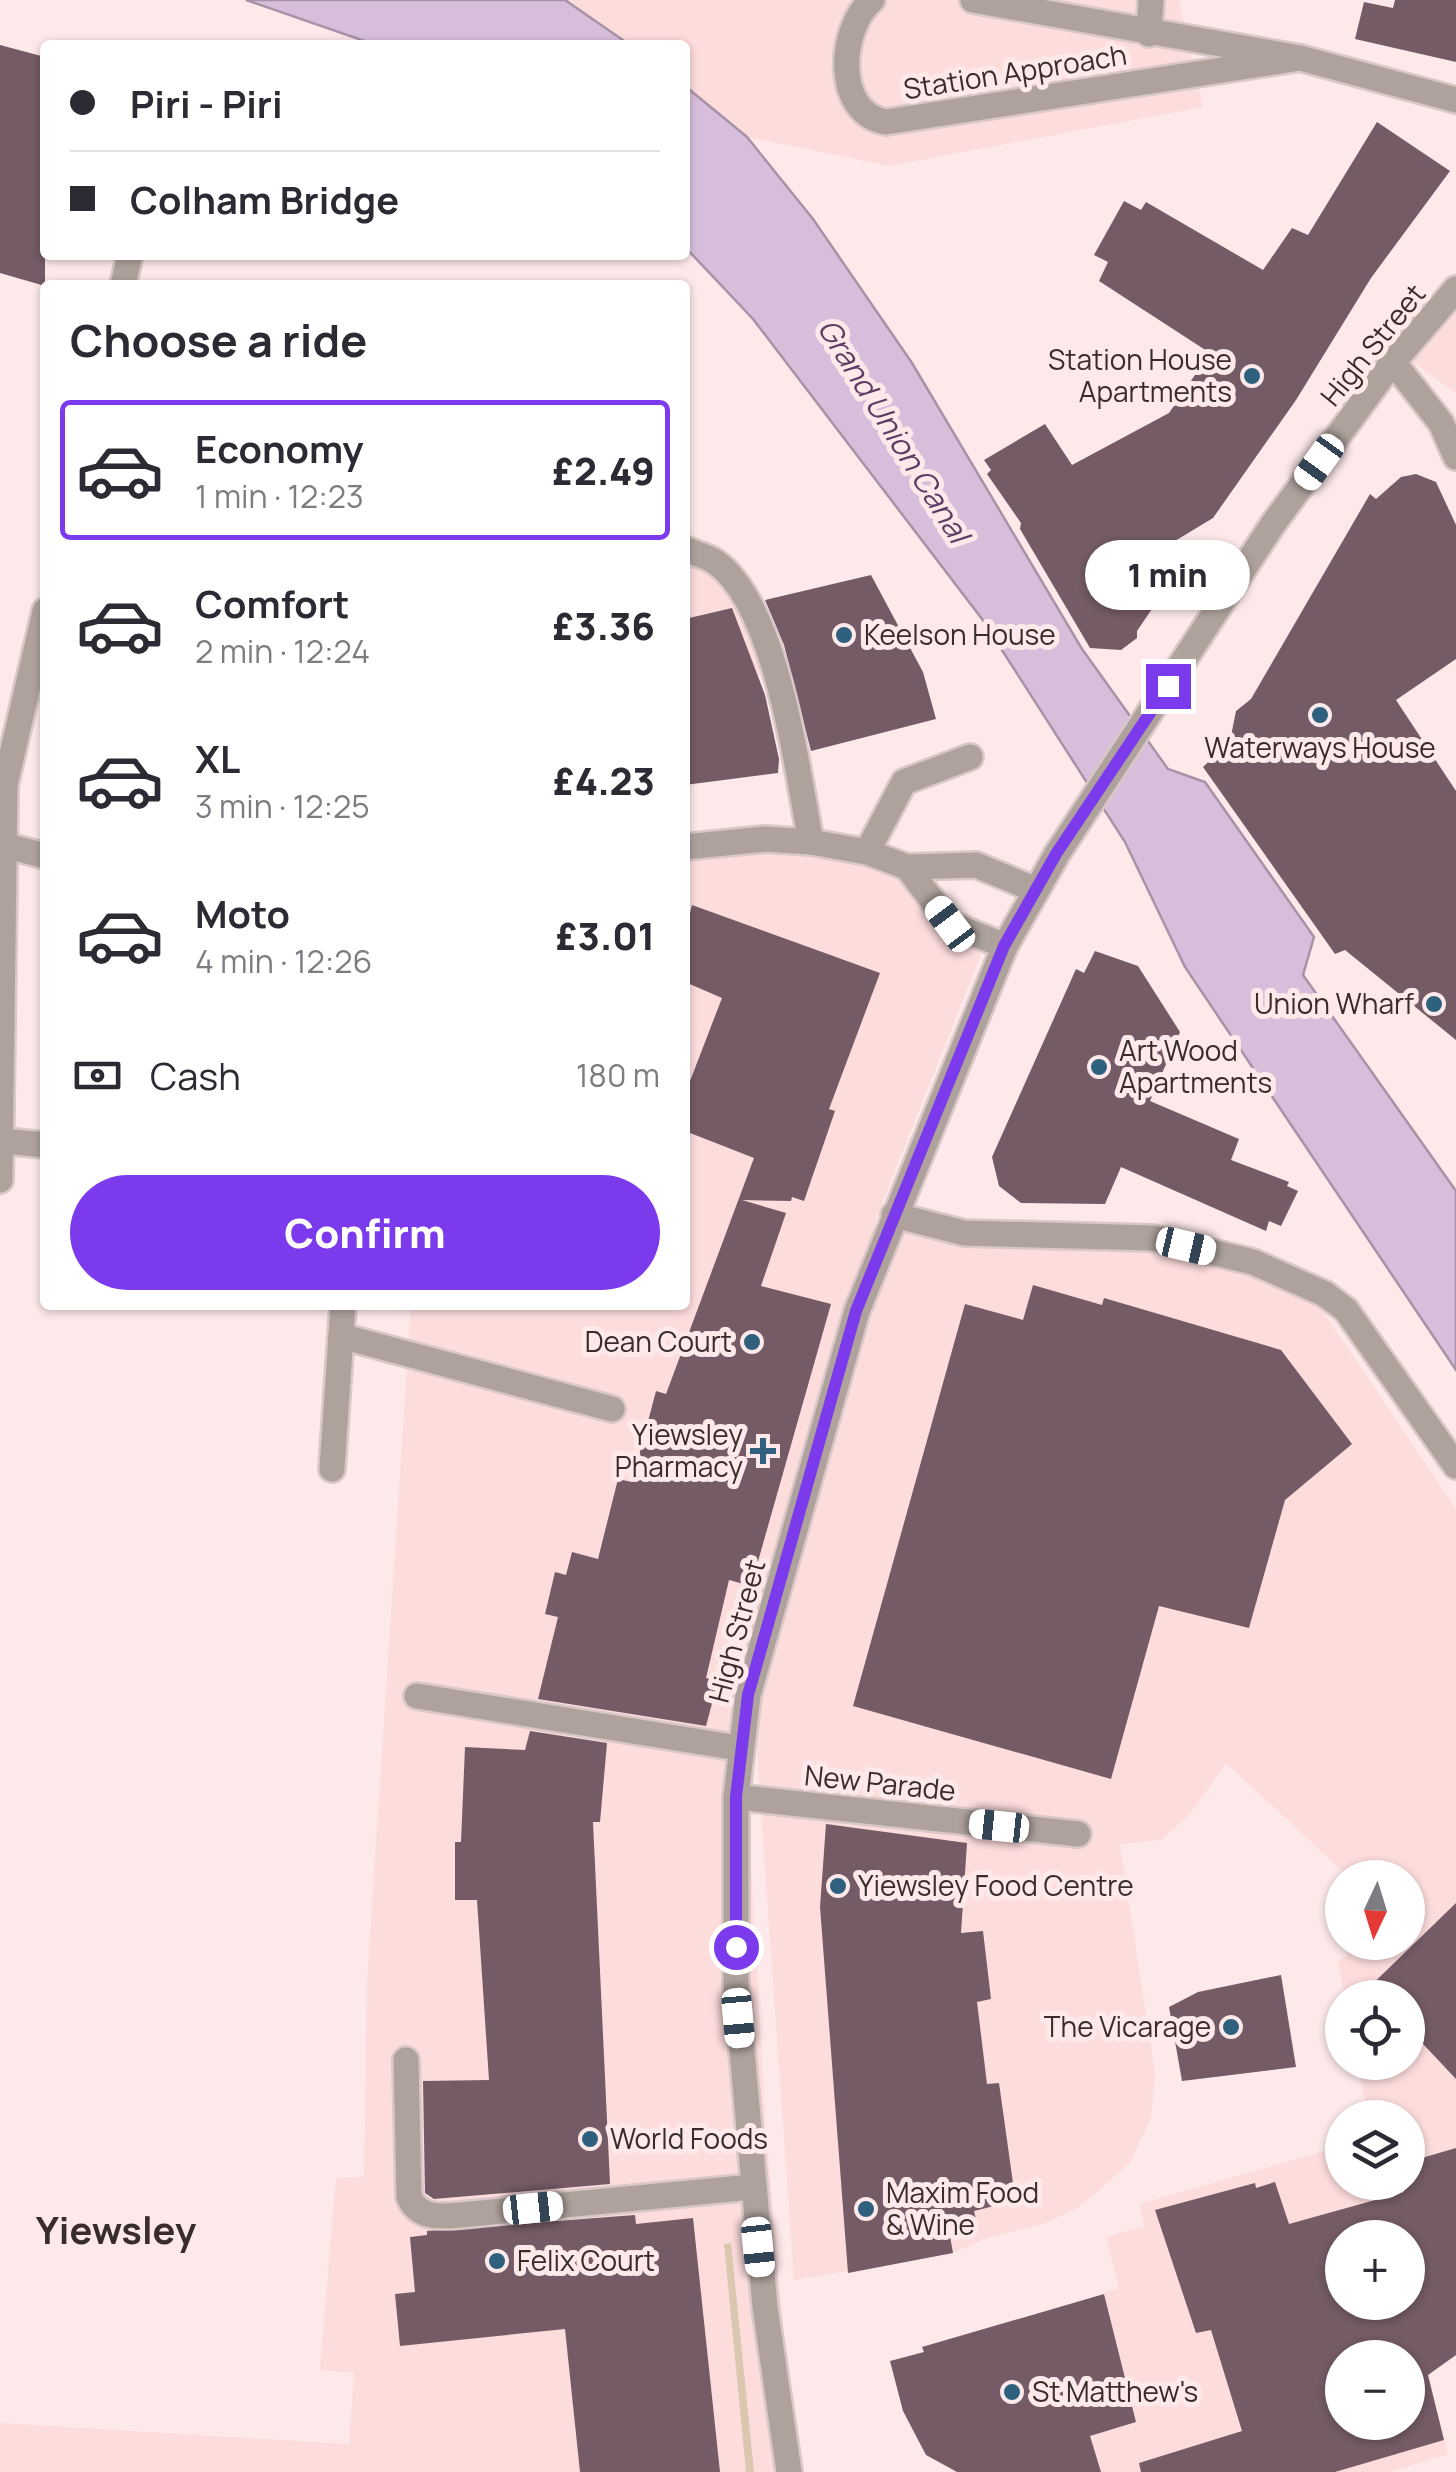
<!DOCTYPE html>
<meta charset="utf-8">
<style>
body{margin:0;font-family:Manrope,sans-serif;background:#f7f7f7;color:#2b2b33;height:100vh;display:flex;flex-direction:column;font-size:38px;white-space:nowrap}
*{box-sizing:border-box;margin:0}
p{font-size:32px;color:#7c7c81}
.icon{flex:none;width:55px;height:55px;fill:none;stroke:currentColor;stroke-width:2;stroke-linecap:round;stroke-linejoin:round}
.map{position:relative;flex:1;overflow:hidden}
.drawer{position:absolute;left:40px;top:280px;width:650px;height:1030px;display:flex;flex-direction:column;background:#fff;border-radius:10px;box-shadow:0 2px 8px #0004}
.drawer>*{flex:none}
.banner{position:absolute;left:40px;top:40px;width:650px;height:220px;border-radius:10px;box-shadow:0 2px 8px #0004;display:grid;align-content:center;height:220px;padding:0 30px;background:#fff}
.needle{width:65px;rotate:184deg}
.fabs{position:absolute;left:1325px;top:1860px;display:grid;gap:20px}
.fabs a{display:grid;place-items:center;width:100px;height:100px;border-radius:50%;background:#fff;box-shadow:0 2px 8px #0004;font-size:50px}
.end{position:absolute;width:45px;height:45px;margin:-22px;border:12px solid #7c3aed;background:#fff;box-shadow:0 0 0 5px #fff}
.from{border-radius:50%}
.bubble{position:absolute;height:70px;border-radius:35px;background:#fff;box-shadow:0 2px 8px #0004;font-size:32px;font-weight:800;line-height:70px;text-align:center}
.car{position:absolute;width:30px;height:60px;margin:-30px -15px;border-radius:12px;box-shadow:0 0 8px 2px #0007;background:linear-gradient(#fff 24%,#345 0 40%,#fff 0 76%,#345 0 86%,#fff 0)}
.banner b{display:flex;align-items:center;gap:35px;height:95px;font-size:38px}
.banner b+b{border-top:2px solid #e1e1e2}
.banner i{width:25px;height:25px;background:#2b2b33}
ul{padding:0;list-style:none}
li{display:flex;align-items:center;gap:30px;height:140px;margin:0 20px 15px;padding:0 10px;border:5px solid transparent;border-radius:10px}
li div{flex:1}
li b{display:block;font-size:38px}
li em{font-style:normal;font-weight:800}
li.active{border-color:#7c3aed}
li>.icon{width:90px;height:90px;stroke-width:1.5}
h2{padding:0 30px;font-size:45px;line-height:120px}
.pay{display:flex;align-items:center;gap:25px;height:110px;padding:0 30px;font-size:38px}
.pay p{margin-inline-start:auto}
.action{display:flex;gap:20px;margin-top:auto;padding:20px 30px}
.action a{flex:1;height:115px;border-radius:60px;background:#7c3aed;color:#fff;font-size:40px;font-weight:800;line-height:115px;text-align:center}
.map>svg:first-child{display:block}
</style>
<div class="map">
<svg width="1456" height="2472" viewBox="0 0 1456 2472">
<rect width="100%" height="100%" fill="#fde9e9"/>
<!-- built -->
<g fill="#fddcdc" fill-rule="evenodd">
<polygon points="565,0 1179,0 1203,107 889,166 747,137 685,86 685,45 630,45"/>
<polygon points="1456,298 1456,393 1407,358"/>
<polygon points="685,554 713,561 777,673 716,679 685,785"/>
<polygon points="790,838 900,874 983,949 879,1211 741,1696 766,2129 796,2472 0,2472 0,2423 349,2444 354,2373 320,2370 336,2178 364,2177 367,1983 411,1305 685,1305 685,842"/>
<path d="M 904,1224 L 1151,1242 L 1254,1268 L 1318,1304 L 1456,1509 L 1456,2355 L 1427,2371 L 1448,2454 L 1390,2472 L 1097,2472 L 1101,2470 L 1094,2449 L 1084,2437 L 1136,2422 L 1104,2293 L 1119,2288 L 1106,2237 L 1144,2226 L 1139,2204 L 1342,2146 L 1342,2182 L 1408,2182 L 1408,2118 L 1368,2117 L 1357,2063 L 1408,2062 L 1408,1998 L 1345,1997 L 1338,1963 L 1358,1943 L 1408,1942 L 1408,1878 L 1349,1877 L 1226,1763 L 1190,1814 L 1161,1840 L 1120,1844 L 1155,2074 L 1151,2118 L 1130,2163 L 1078,2208 L 1043,2224 L 990,2237 L 953,2253 L 794,2280 L 753,1698 L 840,1390 ZM 1342,2238 L 1408,2238 L 1408,2302 L 1342,2302 ZM 1342,2358 L 1408,2358 L 1408,2422 L 1342,2422 Z"/>
</g>
<!-- green -->
<polygon fill="#dac7af" points="731,2243 754,2472 746,2472 724,2244"/>
<!-- water -->
<g fill="#d7bfdc" stroke="#a793a7" stroke-width="2.5">
<polygon points="246,0 565,0 630,45 376,45"/>
<polygon points="685,86 747,137 813,219 912,363 1082,649 1168,769 1205,782 1314,937 1303,975 1456,1191 1456,1370 1185,967 1125,842 982,619 753,319 685,247"/>
</g>
<!-- building -->
<g fill="#745b66" fill-rule="evenodd">
<polygon points="1395,0 1456,0 1456,62 1355,39 1364,2 1393,8"/>
<polygon points="0,45 45,57 45,286 0,273"/>
<polygon points="1377,122 1450,171 1371,278 1296,400 1213,518 1132,567 1154,606 1137,631 1137,638 1121,650 1090,648 1020,529 1021,523 987,474 991,470 984,460 1045,424 1072,465 1169,413 1210,353 1099,281 1108,262 1094,255 1124,201 1141,210 1146,202 1263,270 1292,228 1308,235"/>
<polygon points="1416,474 1436,482 1456,525 1456,659 1396,700 1456,791 1456,1040 1345,950 1335,954 1203,767 1230,741 1236,711 1251,699 1370,494 1376,499 1401,477"/>
<polygon points="871,575 923,672 936,719 811,751 784,645 765,600"/>
<polygon points="732,608 765,695 779,759 778,773 685,785 685,619"/>
<polygon points="692,905 880,973 829,1109 835,1111 804,1201 792,1197 791,1201 742,1200 786,1213 761,1286 831,1304 751,1586 729,1580 706,1678 718,1681 706,1726 538,1699 558,1617 545,1614 555,1572 566,1575 572,1552 598,1559 618,1479 632,1482 656,1391 666,1394 754,1158 685,1131 685,1094 722,998 685,982 685,931"/>
<polygon points="1095,951 1138,966 1180,1032 1150,1101 1239,1139 1231,1160 1289,1182 1287,1186 1298,1191 1281,1226 1269,1221 1266,1231 1121,1167 1105,1204 1021,1203 999,1186 992,1157 1076,969 1084,973"/>
<polygon points="1033,1285 1102,1305 1104,1298 1281,1350 1352,1444 1285,1500 1249,1628 1159,1606 1111,1779 853,1706 965,1304 1023,1320"/>
<polygon points="530,1731 607,1743 600,1822 593,1822 610,2184 434,2199 425,2193 423,2081 489,2080 477,1900 455,1900 455,1842 461,1842 465,1747 525,1750"/>
<polygon points="826,1824 967,1843 961,1933 983,1931 991,1999 977,2002 987,2084 999,2083 1013,2183 1006,2185 1007,2190 992,2193 994,2206 974,2211 978,2230 950,2236 953,2253 848,2273 820,1907"/>
<polygon points="1456,1903 1456,2079 1408,2028 1408,1998 1358,1998"/>
<polygon points="1281,1975 1296,2067 1182,2081 1169,2007 1198,1992"/>
<path d="M 1456,2148 L 1456,2355 L 1428,2375 L 1444,2440 L 1335,2472 L 1141,2472 L 1139,2463 L 1242,2431 L 1211,2330 L 1196,2333 L 1155,2210 L 1255,2183 L 1256,2188 L 1275,2182 L 1289,2224 L 1404,2192 L 1401,2182 L 1408,2182 L 1408,2162 ZM 1342,2238 L 1408,2238 L 1408,2302 L 1342,2302 ZM 1342,2358 L 1408,2358 L 1408,2422 L 1342,2422 Z"/>
<polygon points="635,2215 636,2224 693,2218 720,2472 580,2472 565,2329 400,2346 395,2294 415,2292 410,2237 427,2235 427,2231"/>
<polygon points="1104,2294 1136,2422 1090,2436 1101,2472 957,2472 926,2455 903,2411 890,2361 924,2352 922,2347"/>
</g>
<g fill="none" stroke-linecap="round" stroke-linejoin="round">
<!-- service casing -->
<g stroke="#dac7c7" stroke-width="30">
<g id="service">
<polyline points="1149,34 1151,0"/>
<path d="M 685,549 C 694,553 705,556 714,561 C 777,603 797,771 811,842"/>
<polyline points="867,852 904,782 970,757"/>
<polyline points="3,1141 45,1145"/>
<polyline points="341,1336 612,1409"/>
<polyline points="332,1469 343,1305"/>
<polyline points="417,1696 738,1748"/>
<polyline points="736,1797 1078,1834"/>
<path d="M 406,2060 L 409,2197 C 418,2218 439,2217 460,2215 L 752,2187"/>
</g>
</g>
<!-- minor casing -->
<g stroke="#dac7c7" stroke-width="30">
<g id="minor">
<path d="M 872,0 C 839,28 833,113 886,122 L 1300,58"/>
<polyline points="973,0 1300,58 1456,100"/>
<polyline points="123,285 130,255"/>
<polyline points="1393,362 1441,423 1456,457"/>
<polyline points="0,1180 5,785 45,611"/>
<polyline points="894,1215 964,1233 1153,1238 1253,1262 1325,1294 1346,1310 1456,1466"/>
</g>
</g>
<!-- tertiary casing -->
<g stroke="#dac7c7" stroke-width="30">
<g id="tertiary">
<polyline points="0,844 45,856"/>
<polyline points="685,847 765,839 811,842 867,852 907,867 976,865 1036,890"/>
<polyline points="907,867 950,924 1005,946"/>
<polyline points="789,2472 765,2307 736,1984 736,1797 748,1695 857,1311 1005,946 1057,854 1273,524 1388,368 1456,289"/>
</g>
</g>
<!-- service -->
<use href="#service" stroke="#afa29d" stroke-width="25"/>
<!-- minor -->
<use href="#minor" stroke="#afa29d" stroke-width="25"/>
<!-- tertiary -->
<use href="#tertiary" stroke="#afa29d" stroke-width="25"/>
</g>
<g fill="none" stroke-linecap="round" stroke-linejoin="round">
<!-- route -->
<polyline stroke="#7c3aed" stroke-width="12" points="736,1947 736,1797 748,1695 856,1311 1004,946 1056,854 1168,686"/>
</g>
<!-- markers -->
<g fill="#2f617e" stroke="#fde9e9" stroke-width="4">
<circle cx="1252" cy="376" r="10"/>
<circle cx="844" cy="635" r="10"/>
<circle cx="1320" cy="715" r="10"/>
<circle cx="1434" cy="1004" r="10"/>
<circle cx="1099" cy="1067" r="10"/>
<circle cx="752" cy="1342" r="10"/>
<path d="M758 1436h10v10h10v10h-10v10h-10v-10h-10v-10h10z"/>
<circle cx="838" cy="1886" r="10"/>
<circle cx="1231" cy="2027" r="10"/>
<circle cx="590" cy="2139" r="10"/>
<circle cx="866" cy="2209" r="10"/>
<circle cx="497" cy="2261" r="10"/>
<circle cx="1012" cy="2392" r="10"/>
</g>
<g text-anchor="middle" stroke-width="10" stroke-linejoin="round" paint-order="stroke">
<!-- street labels -->
<g font-size="28" fill="#382c2c" stroke="#fde9e9">
<text transform="translate(1015 72) rotate(-9)" y="10">Station Approach</text>
<text transform="translate(1373 345) rotate(-51)" y="10">High Street</text>
<text transform="translate(737 1631) rotate(-75)" y="10">High Street</text>
<text transform="translate(880 1783) rotate(6)" y="10">New Parade</text>
</g>
<!-- poi labels -->
<g font-size="28" fill="#382c2c" stroke="#fde9e9" text-anchor="start">
<text x="1232" y="370" text-anchor="end">Station House<tspan x="1232" dy="32">Apartments</tspan></text>
<text x="864" y="645">Keelson House</text>
<text x="1320" y="758" text-anchor="middle">Waterways House</text>
<text x="1414" y="1014" text-anchor="end">Union Wharf</text>
<text x="1119" y="1061">Art Wood<tspan x="1119" dy="32">Apartments</tspan></text>
<text x="732" y="1352" text-anchor="end">Dean Court</text>
<text x="743" y="1445" text-anchor="end">Yiewsley<tspan x="743" dy="32">Pharmacy</tspan></text>
<text x="858" y="1896">Yiewsley Food Centre</text>
<text x="1211" y="2037" text-anchor="end">The Vicarage</text>
<text x="610" y="2149">World Foods</text>
<text x="886" y="2203">Maxim Food<tspan x="886" dy="32">&amp; Wine</tspan></text>
<text x="517" y="2271">Felix Court</text>
<text x="1032" y="2402">St Matthew's</text>
</g>
<!-- water labels -->
<g font-size="30" font-style="italic" fill="#5e3c64" stroke="#fde9e9">
<text transform="translate(893 431) rotate(58)" y="10">Grand Union Canal</text>
</g>
<!-- district labels -->
<g font-size="38" font-weight="bold" fill="#382c2c" stroke="#fde9e9">
<text x="116" y="2244">Yiewsley</text>
</g>
</g>
</svg>
<div class="fabs">
<a><svg class="needle" viewBox="-14 -14 28 28"><path d="M0-13l5 13h-10z" fill="#e53935"/><path d="M0 13l5-13h-10z" fill="#7c7c81"/></svg></a>
<a><svg class="icon" aria-label="locate" viewBox="0 0 24 24"><circle cx="12" cy="12" r="6"/><path d="M12 2v4M12 18v4M2 12h4M18 12h4"/></svg></a>
<a><svg class="icon" aria-label="layers" viewBox="0 0 24 24"><path d="M12 4l9 5-9 5-9-5zM3 14l9 5 9-5"/></svg></a>
<a>+</a>
<a>−</a>
</div>
<i class="end from" style="left:736px;top:1947px"></i>
<i class="end" style="left:1168px;top:686px"></i>
<div class="bubble" style="left:1085px;top:540px;width:165px">1 min</div>
<i class="car" style="left:1319px;top:462px;rotate:216deg"></i>
<i class="car" style="left:950px;top:924px;rotate:323deg"></i>
<i class="car" style="left:1186px;top:1246px;rotate:103deg"></i>
<i class="car" style="left:999px;top:1826px;rotate:276deg"></i>
<i class="car" style="left:738px;top:2018px;rotate:175deg"></i>
<i class="car" style="left:533px;top:2208px;rotate:84deg"></i>
<i class="car" style="left:758px;top:2247px;rotate:174deg"></i>
<div class="banner">
<b><i class="from"></i>Piri - Piri</b>
<b><i></i>Colham Bridge</b>
</div>
<section class="drawer">
<h2>Choose a ride</h2>
<ul>
<li class="active"><svg class="icon" aria-label="car" viewBox="0 0 24 24"><path d="M5 17H2v-5l4-1 3-4h7l3 4 3 1v5h-3M9 17h6M6 11h13"/><circle cx="7" cy="17" r="2"/><circle cx="17" cy="17" r="2"/></svg><div><b>Economy</b><p>1 min · 12:23</p></div><em>£2.49</em></li>
<li><svg class="icon" aria-label="car" viewBox="0 0 24 24"><path d="M5 17H2v-5l4-1 3-4h7l3 4 3 1v5h-3M9 17h6M6 11h13"/><circle cx="7" cy="17" r="2"/><circle cx="17" cy="17" r="2"/></svg><div><b>Comfort</b><p>2 min · 12:24</p></div><em>£3.36</em></li>
<li><svg class="icon" aria-label="car" viewBox="0 0 24 24"><path d="M5 17H2v-5l4-1 3-4h7l3 4 3 1v5h-3M9 17h6M6 11h13"/><circle cx="7" cy="17" r="2"/><circle cx="17" cy="17" r="2"/></svg><div><b>XL</b><p>3 min · 12:25</p></div><em>£4.23</em></li>
<li><svg class="icon" aria-label="car" viewBox="0 0 24 24"><path d="M5 17H2v-5l4-1 3-4h7l3 4 3 1v5h-3M9 17h6M6 11h13"/><circle cx="7" cy="17" r="2"/><circle cx="17" cy="17" r="2"/></svg><div><b>Moto</b><p>4 min · 12:26</p></div><em>£3.01</em></li>
</ul>
<div class="pay"><svg class="icon" aria-label="cash" viewBox="0 0 24 24"><path d="M3 7h18v10H3z"/><circle cx="12" cy="12" r="2"/></svg>Cash<p>180 m</p></div>
<div class="action"><a>Confirm</a></div>
</section>
</div>
